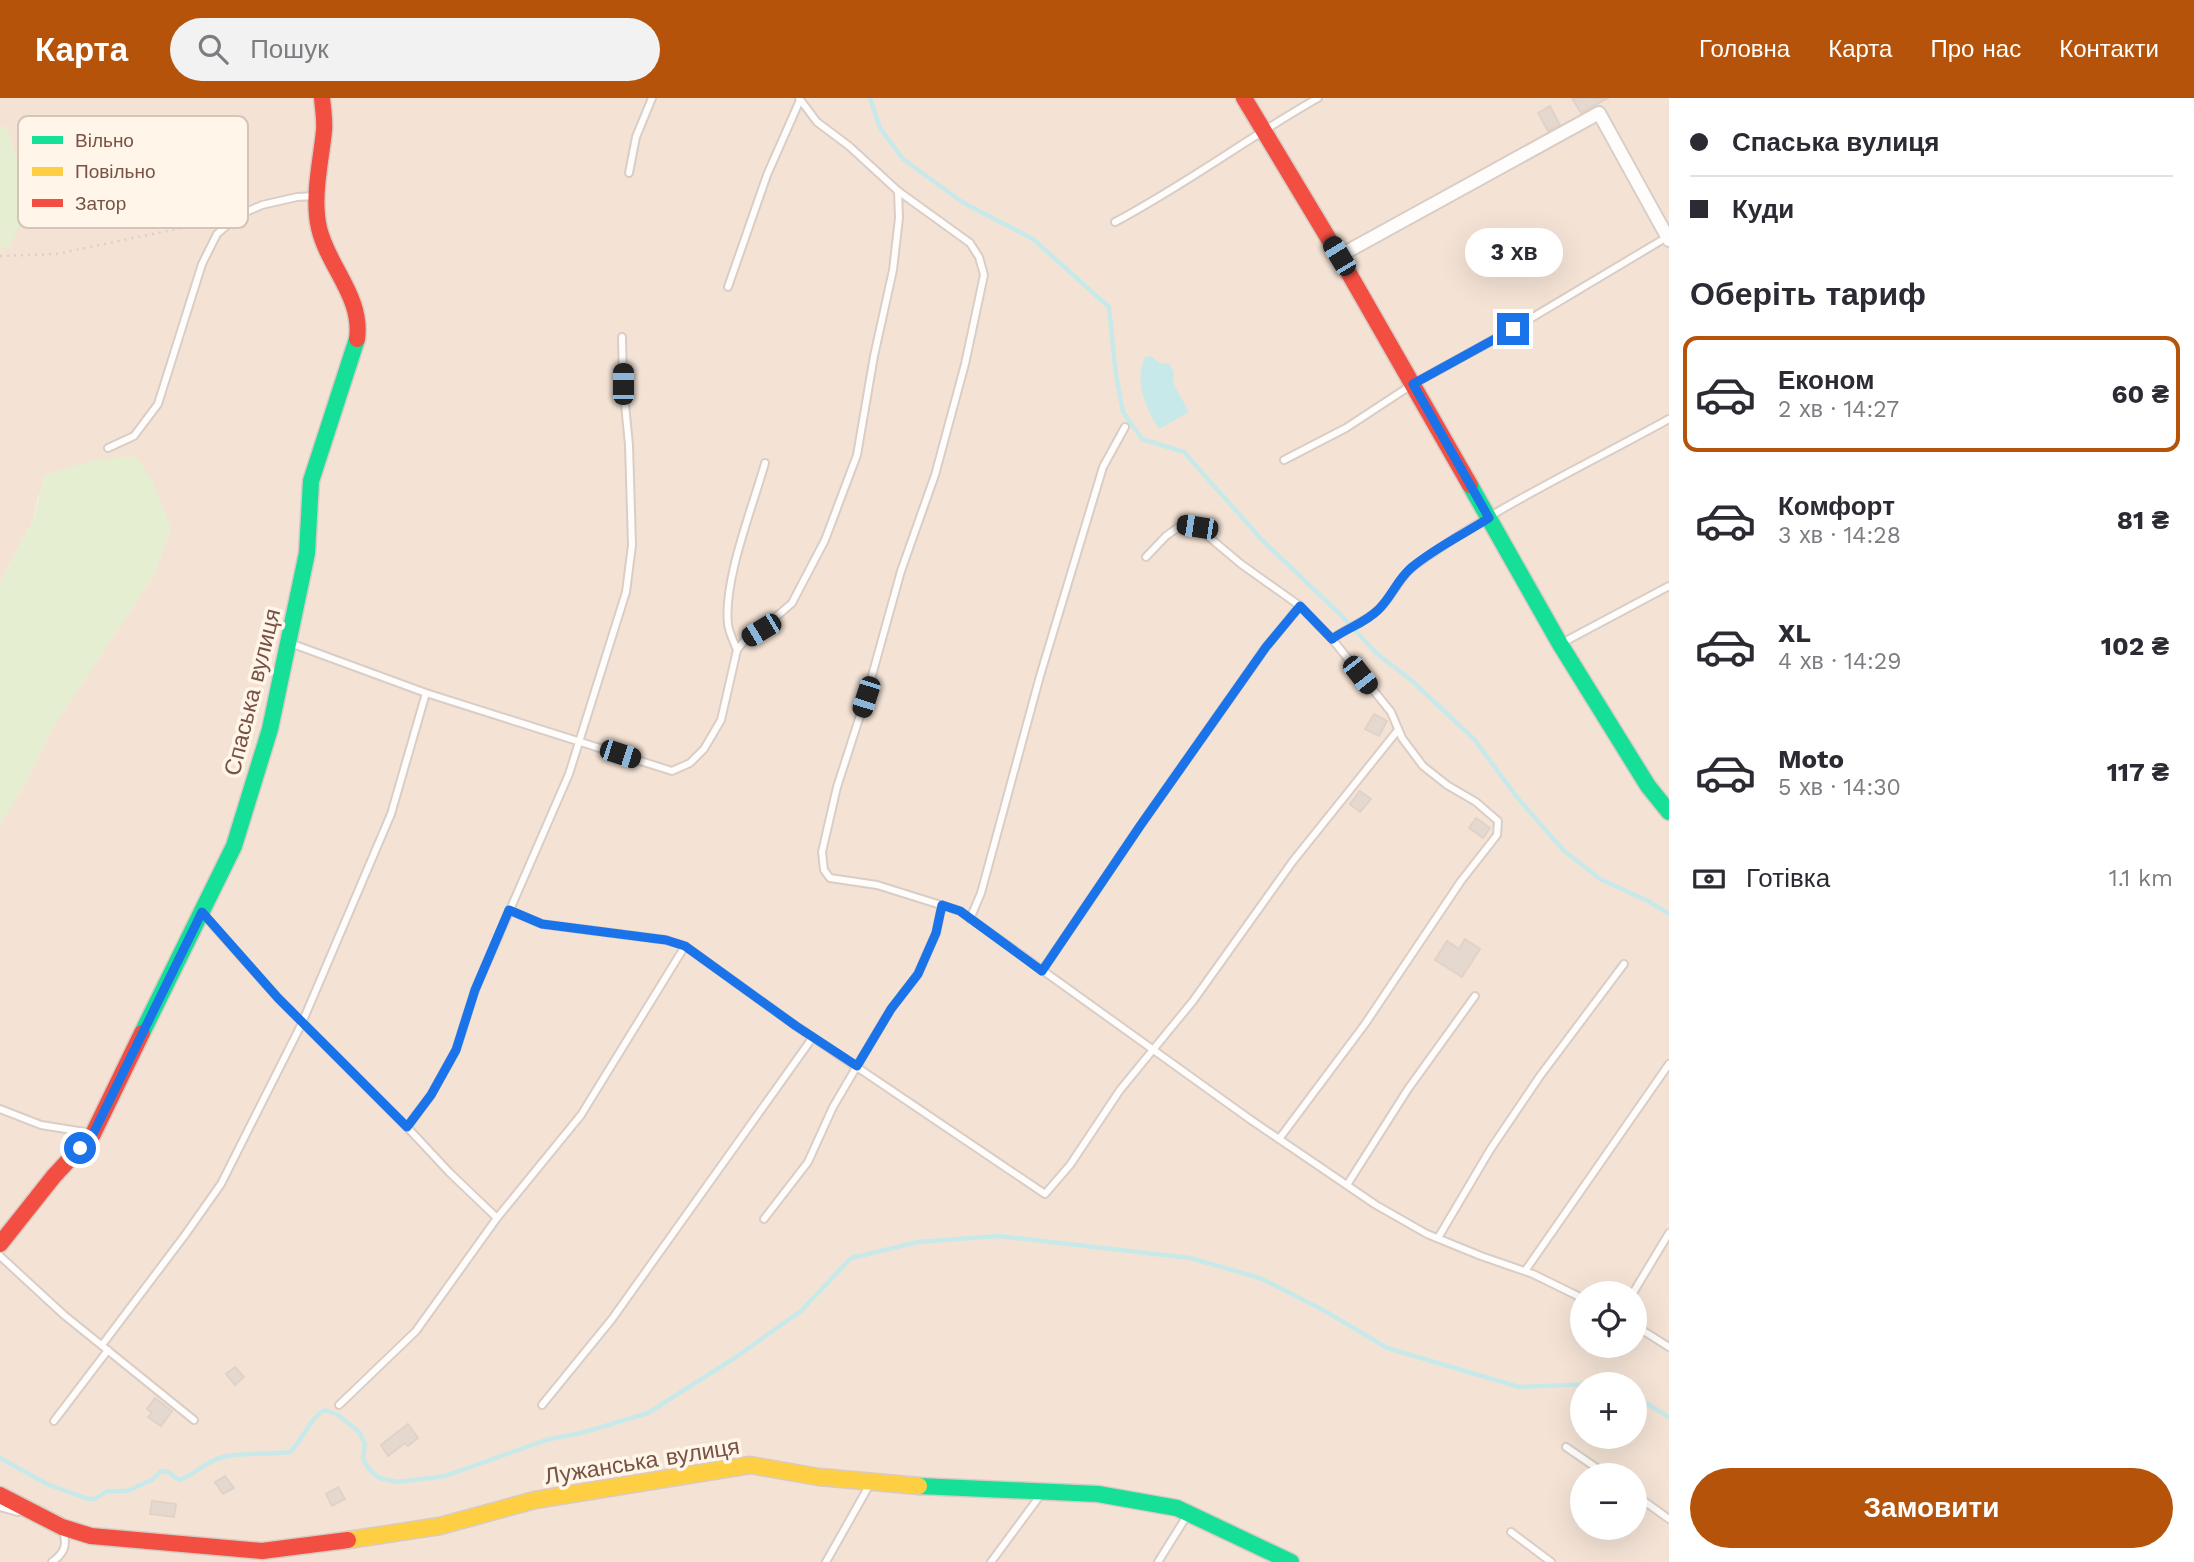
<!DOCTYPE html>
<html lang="uk">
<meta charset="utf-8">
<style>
body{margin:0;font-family:"Work Sans",sans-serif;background:#f2f2f3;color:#2b2b33;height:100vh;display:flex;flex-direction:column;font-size:26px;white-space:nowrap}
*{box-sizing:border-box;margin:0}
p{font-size:23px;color:#7c7c81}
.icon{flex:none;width:38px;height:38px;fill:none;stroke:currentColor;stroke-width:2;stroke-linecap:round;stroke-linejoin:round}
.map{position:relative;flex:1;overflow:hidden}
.side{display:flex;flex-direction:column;background:#fff;width:525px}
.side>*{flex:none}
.banner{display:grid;align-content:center;height:154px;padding:0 21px;background:#fff}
.fabs{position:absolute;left:1570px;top:1183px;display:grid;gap:14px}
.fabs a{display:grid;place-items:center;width:77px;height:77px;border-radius:50%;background:#fff;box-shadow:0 7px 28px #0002;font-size:35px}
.end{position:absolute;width:32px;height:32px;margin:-16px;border:9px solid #1a73e8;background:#fff;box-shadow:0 0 0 4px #fff}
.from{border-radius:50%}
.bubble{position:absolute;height:49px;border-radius:24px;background:#fff;box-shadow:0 7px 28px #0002;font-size:23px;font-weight:700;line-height:49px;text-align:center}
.car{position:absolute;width:21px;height:42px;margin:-21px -10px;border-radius:9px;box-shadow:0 0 5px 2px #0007;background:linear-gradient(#222 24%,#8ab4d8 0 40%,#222 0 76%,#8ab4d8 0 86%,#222 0)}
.banner b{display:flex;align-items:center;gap:24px;height:66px;font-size:26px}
.banner b+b{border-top:2px solid #e1e1e2}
.banner i{width:18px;height:18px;background:#2b2b33}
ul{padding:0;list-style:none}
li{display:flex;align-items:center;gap:21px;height:116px;margin:0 14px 10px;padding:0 7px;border:4px solid transparent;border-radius:14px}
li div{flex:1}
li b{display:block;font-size:26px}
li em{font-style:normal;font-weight:700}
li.active{border-color:#b45309}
li>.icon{width:63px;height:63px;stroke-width:1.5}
h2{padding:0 21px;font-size:32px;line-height:84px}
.pay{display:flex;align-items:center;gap:18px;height:77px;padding:0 21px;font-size:26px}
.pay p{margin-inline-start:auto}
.primary-button{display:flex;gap:14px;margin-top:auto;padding:14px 21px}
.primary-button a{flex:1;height:80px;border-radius:42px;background:#b45309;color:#fff;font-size:28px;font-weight:700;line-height:80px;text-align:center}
header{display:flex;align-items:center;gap:42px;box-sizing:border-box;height:98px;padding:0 35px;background:#b45309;color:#fff}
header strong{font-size:33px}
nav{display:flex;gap:38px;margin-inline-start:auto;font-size:24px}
.search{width:490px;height:63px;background:#f2f2f3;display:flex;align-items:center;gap:18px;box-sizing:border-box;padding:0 24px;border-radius:38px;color:#7c7c81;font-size:26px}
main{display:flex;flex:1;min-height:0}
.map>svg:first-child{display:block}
</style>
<header>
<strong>Карта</strong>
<div class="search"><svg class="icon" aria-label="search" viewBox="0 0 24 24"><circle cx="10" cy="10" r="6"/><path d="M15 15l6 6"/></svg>Пошук</div>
<nav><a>Головна</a><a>Карта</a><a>Про нас</a><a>Контакти</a></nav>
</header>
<main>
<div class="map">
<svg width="1669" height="1464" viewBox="0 0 1669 1464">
<rect width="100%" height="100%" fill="#f8f0e7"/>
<!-- residential -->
<path fill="#f4e3d5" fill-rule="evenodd" d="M 0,0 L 1669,0 L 1669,1464 L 0,1464 L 0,727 L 23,689 L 51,632 L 154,477 L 171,430 L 38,397 L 33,422 L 0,485 L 0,150 L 9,149 L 8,32 L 0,27 ZM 1582,1195 L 1634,1195 L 1634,1248 L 1582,1248 ZM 1582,1286 L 1634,1286 L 1634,1339 L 1582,1339 ZM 1582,1377 L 1634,1377 L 1634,1430 L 1582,1430 Z"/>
<!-- green -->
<g fill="#e5eed0">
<polygon points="0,27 7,31 32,101 9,149 0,150"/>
<path d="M 135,358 L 152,382 L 171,430 L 154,477 L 51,632 L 23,689 L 0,727 L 0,485 L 33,422 L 44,378 C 74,366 102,360 135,358 Z"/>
</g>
<!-- water -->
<path fill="#c8e9e9" d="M 1151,258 L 1159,265 L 1169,266 L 1174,274 L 1173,285 L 1189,314 L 1159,331 C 1145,310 1134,283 1145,259 Z"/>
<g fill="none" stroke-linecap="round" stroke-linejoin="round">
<!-- stream -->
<g stroke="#c8e9e9" stroke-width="4.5">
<polyline points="870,0 880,30 903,61 962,104 1033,141 1109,209 1116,277 1123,314 1142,341 1184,354 1262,442 1343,519 1376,555 1411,582 1474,641 1516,698 1563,752 1600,781 1648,803 1669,816"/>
<polyline points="1634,1298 1669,1319"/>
<path d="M 0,1360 L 47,1386 L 88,1401 L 95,1401 L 107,1393 L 127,1393 L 152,1382 L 161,1373 L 168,1374 L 179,1382 C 196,1376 206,1363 223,1359 C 244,1354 268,1357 290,1354 C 303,1342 311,1318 325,1312 L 338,1317 L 359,1334 L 365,1346 L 363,1360 L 368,1370 L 379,1380 L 398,1384 L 445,1378 L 546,1342 L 585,1334 L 648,1315 L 736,1259 L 801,1213 L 851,1160 L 918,1144 L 999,1138 L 1190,1160 L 1260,1180 L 1325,1213 L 1387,1250 L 1519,1289 L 1594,1286"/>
</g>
</g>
<!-- building -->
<g fill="#e4d8cf" stroke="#e1d2c9" stroke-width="2">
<polygon points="1572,0 1608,0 1581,15"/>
<polygon points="1550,8 1560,27 1548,33 1538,15"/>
<polygon points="1529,140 1541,160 1522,171 1510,151"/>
<polygon points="1374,616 1387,623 1379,638 1365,631"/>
<polygon points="1360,693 1371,701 1360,714 1350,706"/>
<polygon points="1476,720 1490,730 1483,740 1469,730"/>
<polygon points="1465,841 1480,851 1462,879 1435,862 1447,843 1459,851"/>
<polygon points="235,1269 244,1279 235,1287 226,1276"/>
<polygon points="155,1300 172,1313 161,1328 148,1319 152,1315 147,1311"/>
<polygon points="408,1326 418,1340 408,1348 405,1345 388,1358 381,1347"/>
<polygon points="225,1378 234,1390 223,1396 215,1384"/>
<polygon points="338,1389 345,1401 332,1408 326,1396"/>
<polygon points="152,1403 176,1406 174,1419 150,1416"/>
</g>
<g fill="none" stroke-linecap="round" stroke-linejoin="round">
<!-- lane casing -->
<g stroke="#d9cdc5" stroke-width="10">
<g id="lane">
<polyline points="799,0 817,24 849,48 898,93 970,145 979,159 984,177 965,266 935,377 901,473 866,599 837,689 822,754 824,772 830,780 877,787 960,813 1251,1022 1376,1107 1427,1136 1481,1158 1533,1176 1582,1200"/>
<polyline points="629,75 636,39 652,0"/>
<path d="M 1115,124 C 1185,87 1249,39 1318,0"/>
<polyline points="728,189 767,77 800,2"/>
<polyline points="108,350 134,338 158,306 202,166 217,136 239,117 262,107 297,99 315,98"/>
<polyline points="1284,362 1346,330 1413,286 1513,231 1667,139"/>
<polyline points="1146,459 1166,438 1183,426 1197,429 1241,466 1300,508 1332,541 1391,614 1402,640 1423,668 1447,687 1476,704 1498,723 1497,737 1461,783 1365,926 1279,1041"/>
<path d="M 1332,541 C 1346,530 1364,525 1377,513 C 1392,500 1398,480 1414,468 C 1493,410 1584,368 1669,321"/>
<polyline points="290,545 426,595 672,673 690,665 704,651 721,622 737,552 745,542 761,532 792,505 825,442 857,357 874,258 893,172 899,120 898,93"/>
<polyline points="1562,545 1669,488"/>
<path d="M 737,552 C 734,544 729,535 728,526 C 723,483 753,408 765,365"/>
<polyline points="509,812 542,826 666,842 685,848 796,928 1045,1096 1070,1067 1120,992 1193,903 1293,763 1398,632"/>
<polyline points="203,816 278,900 407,1029 449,1074 497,1120"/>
<polyline points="970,821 981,795 1040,578 1103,369 1125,329"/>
<polyline points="1042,873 1140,728 1266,549 1300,508"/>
<polyline points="0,1011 41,1027 91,1035"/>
<polyline points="407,1029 431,997 456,952 475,892 569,676 626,494 632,447 629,347 623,286 622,239"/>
<polyline points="1347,1087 1408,991 1475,898"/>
<polyline points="764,1121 808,1064 833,1009 857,968 891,911 918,876 936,835 942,807"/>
<polyline points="1438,1140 1490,1052 1540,978 1624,866"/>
<polyline points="0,1158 64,1217 194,1322"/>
<polyline points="1525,1173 1669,966"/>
<polyline points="1633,1195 1669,1135"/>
<polyline points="1634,1227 1669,1249"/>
<polyline points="102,1247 185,1137 221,1086 302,925 391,716 426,595"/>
<polyline points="339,1307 416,1233 497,1120 581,1017 685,848"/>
<polyline points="542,1307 612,1221 813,939"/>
<polyline points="54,1323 108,1252"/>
<polyline points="1566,1349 1607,1377"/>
<polyline points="1634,1396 1669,1421"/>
<polyline points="0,1409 18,1414"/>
<polyline points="1511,1434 1551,1464"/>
<path d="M 52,1464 C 65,1455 68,1446 62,1430"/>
<polyline points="826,1464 870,1386"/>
<polyline points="991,1464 1042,1395"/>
<polyline points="1158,1464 1188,1416"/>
</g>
</g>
<!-- street casing -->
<g stroke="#d9cdc5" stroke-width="16">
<polyline id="street" points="1339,158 1599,15 1669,142"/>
</g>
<!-- fast casing -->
<g stroke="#d8cbc3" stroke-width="19">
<g id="fast">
<polyline points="1470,387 1560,546 1648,688 1669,714"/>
<polyline points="142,935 234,748 270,631 307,455 311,383 357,241"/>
<polyline points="919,1388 1098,1396 1177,1410 1291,1464"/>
</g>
</g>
<!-- slow casing -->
<g stroke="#d8cbc3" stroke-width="19">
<polyline id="slow" points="348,1442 440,1428 535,1402 750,1367 819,1379 919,1388"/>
</g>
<!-- jam casing -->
<g stroke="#d8cbc3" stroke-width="19">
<g id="jam">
<path d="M 322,0 C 323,11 325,22 324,33 C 321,63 312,99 319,130 C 328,169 363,199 357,241"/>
<polyline points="1244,0 1339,158 1470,387"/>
<polyline points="0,1146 54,1078 93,1036 142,935"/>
<polyline points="0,1397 62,1429 91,1438 262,1453 348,1442"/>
</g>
</g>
<!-- path -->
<polyline stroke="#dad0cb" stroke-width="2.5" stroke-dasharray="2 5" stroke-linecap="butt" points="0,158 56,156 216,123"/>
<!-- lane -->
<use href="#lane" stroke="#fefdfb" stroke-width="6"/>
<!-- street -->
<use href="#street" stroke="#fefdfb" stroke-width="12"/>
<!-- fast -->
<use href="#fast" stroke="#16e098" stroke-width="16"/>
<!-- slow -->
<use href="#slow" stroke="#ffcf43" stroke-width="16"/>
<!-- jam -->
<use href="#jam" stroke="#f24e42" stroke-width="16"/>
</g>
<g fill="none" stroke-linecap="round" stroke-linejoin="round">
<!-- route -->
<path stroke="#1a73e8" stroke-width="9" d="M 80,1050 L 93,1036 L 202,814 L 278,900 L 407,1029 L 431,997 L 456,952 L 475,892 L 509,812 L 542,826 L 666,842 L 685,848 L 796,928 L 857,968 L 891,911 L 918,876 L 936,835 L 942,807 L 960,813 L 1042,873 L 1140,728 L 1266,549 L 1300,508 L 1332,541 C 1347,530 1365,525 1378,512 C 1391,500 1397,482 1411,470 C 1433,451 1464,436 1489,420 L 1413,286 L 1513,231"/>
</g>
<g text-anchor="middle" stroke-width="7" stroke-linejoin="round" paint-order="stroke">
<!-- street labels -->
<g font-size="23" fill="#785345" stroke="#fff5e9">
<text transform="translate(252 594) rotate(-76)" y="8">Спаська вулиця</text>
<text transform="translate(642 1363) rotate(-9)" y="8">Лужанська вулиця</text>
</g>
</g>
<!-- legend -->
<rect x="18" y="18" width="230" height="112" rx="10" fill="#fff5e9" stroke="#d6c4b8" stroke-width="2"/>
<rect x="32" y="38" width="31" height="8" fill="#16e098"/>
<rect x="32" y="69" width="31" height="9" fill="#ffcf43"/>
<rect x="32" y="101" width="31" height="8" fill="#f24e42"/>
<g font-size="19" fill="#785345">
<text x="75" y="49">Вільно</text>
<text x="75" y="80">Повільно</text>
<text x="75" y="112">Затор</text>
</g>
</svg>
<div class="fabs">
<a><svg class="icon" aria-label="locate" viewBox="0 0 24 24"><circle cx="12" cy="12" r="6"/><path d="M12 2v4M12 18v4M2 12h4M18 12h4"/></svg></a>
<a>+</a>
<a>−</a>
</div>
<i class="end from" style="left:80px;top:1050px"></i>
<i class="end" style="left:1513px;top:231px"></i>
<div class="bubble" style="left:1465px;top:130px;width:98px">3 хв</div>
<i class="car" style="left:1339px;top:158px;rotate:329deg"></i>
<i class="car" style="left:623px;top:286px;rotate:0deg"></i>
<i class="car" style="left:1197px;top:429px;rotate:279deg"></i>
<i class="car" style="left:761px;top:532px;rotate:239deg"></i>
<i class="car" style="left:1360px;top:577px;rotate:142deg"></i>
<i class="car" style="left:866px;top:599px;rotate:198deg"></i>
<i class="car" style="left:620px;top:656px;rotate:108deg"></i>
</div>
<section class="side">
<div class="banner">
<b><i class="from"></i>Спаська вулиця</b>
<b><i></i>Куди</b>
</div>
<h2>Оберіть тариф</h2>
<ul>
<li class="active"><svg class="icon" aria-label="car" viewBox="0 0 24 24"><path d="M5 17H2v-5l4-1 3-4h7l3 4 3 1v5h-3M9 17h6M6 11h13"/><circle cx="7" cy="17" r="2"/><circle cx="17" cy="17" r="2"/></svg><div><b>Економ</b><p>2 хв · 14:27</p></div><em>60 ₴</em></li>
<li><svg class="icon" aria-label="car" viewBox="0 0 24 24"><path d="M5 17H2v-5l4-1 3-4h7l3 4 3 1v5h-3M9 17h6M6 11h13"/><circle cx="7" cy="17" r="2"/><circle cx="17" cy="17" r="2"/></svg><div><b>Комфорт</b><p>3 хв · 14:28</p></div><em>81 ₴</em></li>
<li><svg class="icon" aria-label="car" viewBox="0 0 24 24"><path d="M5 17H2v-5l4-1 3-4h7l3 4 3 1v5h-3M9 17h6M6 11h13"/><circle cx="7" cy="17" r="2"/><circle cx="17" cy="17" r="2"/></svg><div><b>XL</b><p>4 хв · 14:29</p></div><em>102 ₴</em></li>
<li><svg class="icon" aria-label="car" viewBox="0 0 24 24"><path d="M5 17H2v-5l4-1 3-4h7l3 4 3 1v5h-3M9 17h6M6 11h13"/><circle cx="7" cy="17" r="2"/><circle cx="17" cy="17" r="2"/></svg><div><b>Moto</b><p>5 хв · 14:30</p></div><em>117 ₴</em></li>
</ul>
<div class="pay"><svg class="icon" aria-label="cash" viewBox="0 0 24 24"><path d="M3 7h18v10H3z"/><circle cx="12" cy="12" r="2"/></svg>Готівка<p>1.1 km</p></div>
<div class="primary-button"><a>Замовити</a></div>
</section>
</main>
